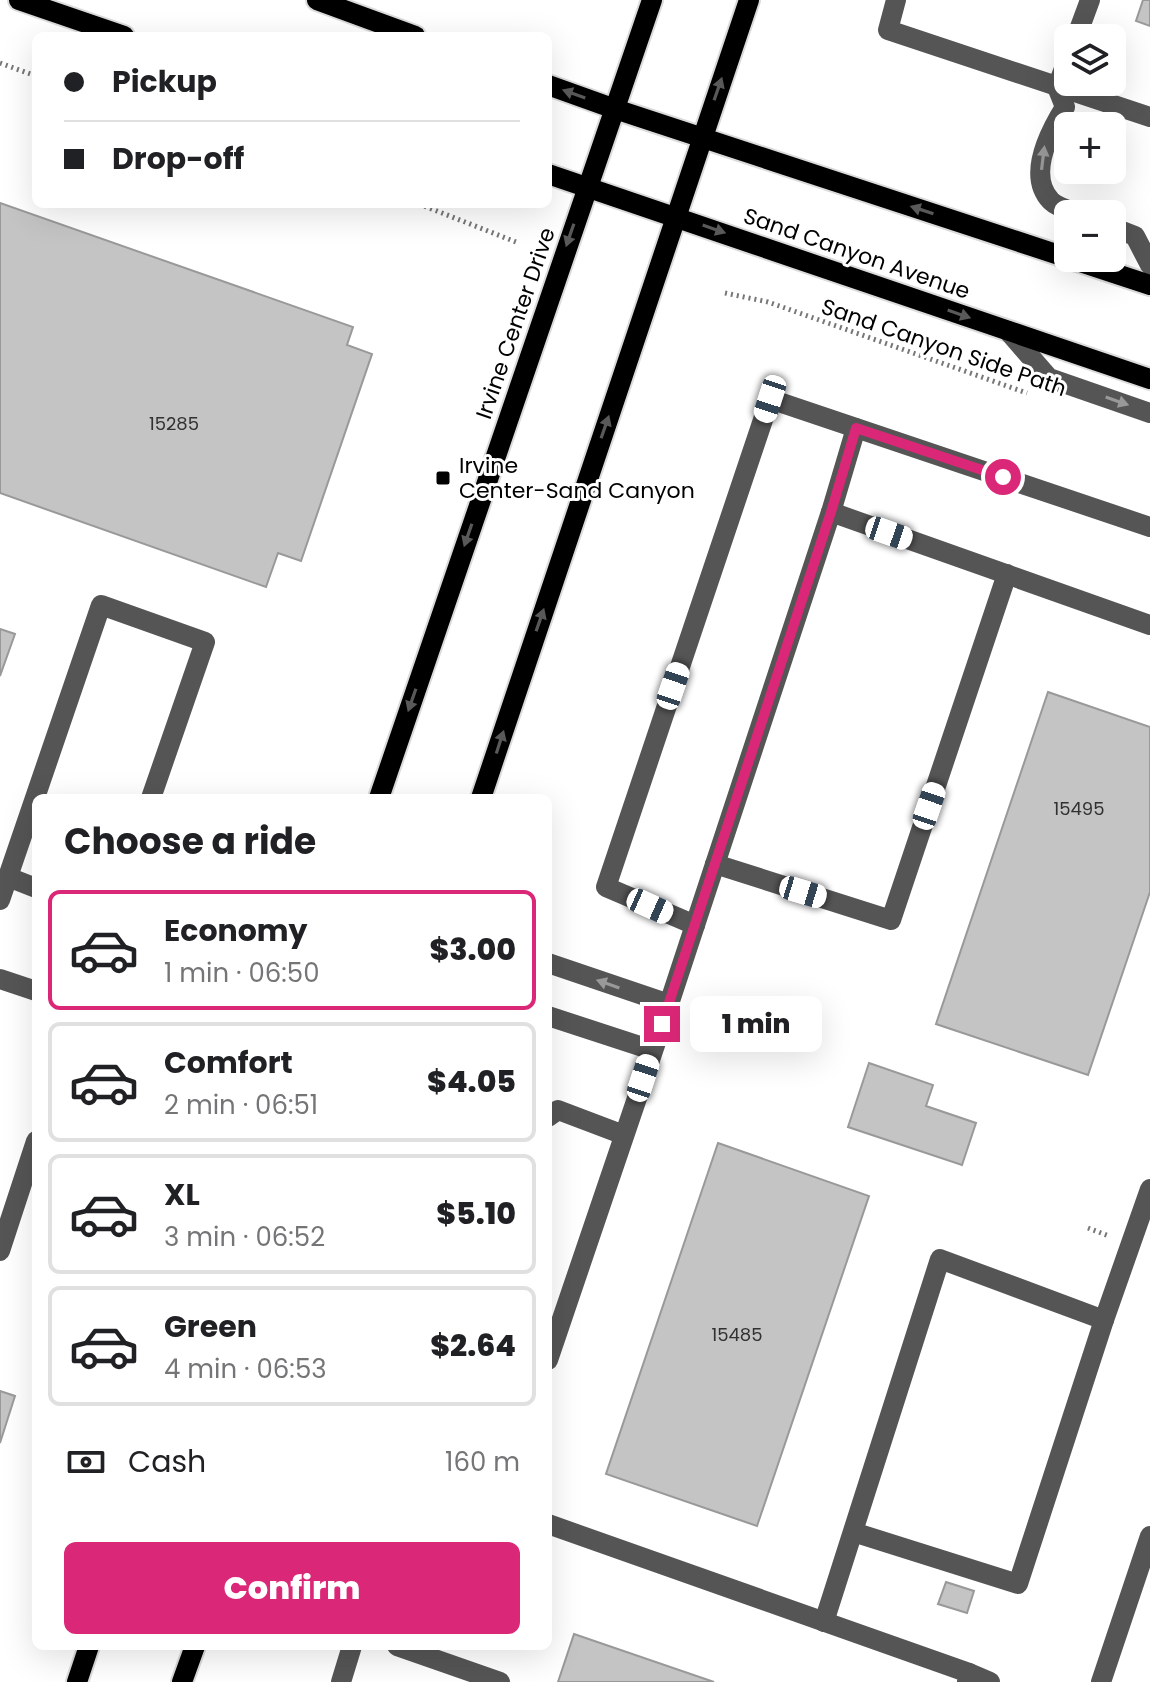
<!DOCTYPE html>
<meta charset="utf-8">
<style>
body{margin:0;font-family:Poppins,sans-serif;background:#f2f2f2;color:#202124;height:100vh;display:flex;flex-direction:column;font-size:30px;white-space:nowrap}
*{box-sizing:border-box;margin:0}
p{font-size:26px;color:#757577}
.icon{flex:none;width:44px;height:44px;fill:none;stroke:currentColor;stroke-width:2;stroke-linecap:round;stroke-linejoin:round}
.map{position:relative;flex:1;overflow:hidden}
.panel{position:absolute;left:32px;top:794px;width:520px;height:856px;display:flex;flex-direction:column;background:#fff;border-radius:12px;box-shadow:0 8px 32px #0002}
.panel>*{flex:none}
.top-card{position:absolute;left:32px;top:32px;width:520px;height:176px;border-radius:12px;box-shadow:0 8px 32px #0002;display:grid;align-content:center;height:176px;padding:0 32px;background:#fff}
.tools{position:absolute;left:1054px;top:24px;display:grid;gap:16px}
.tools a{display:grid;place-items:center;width:72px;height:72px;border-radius:12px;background:#fff;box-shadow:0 8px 32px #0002;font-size:40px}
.end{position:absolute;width:36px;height:36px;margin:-18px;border:10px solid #db2777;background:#fff;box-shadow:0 0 0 4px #fff}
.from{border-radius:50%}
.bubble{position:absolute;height:56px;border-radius:12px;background:#fff;box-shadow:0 8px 32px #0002;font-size:26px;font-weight:800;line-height:56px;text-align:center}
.car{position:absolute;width:24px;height:48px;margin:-24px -12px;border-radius:10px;box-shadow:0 0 6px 2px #0007;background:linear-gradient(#fff 24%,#345 0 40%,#fff 0 76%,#345 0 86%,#fff 0)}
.top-card b{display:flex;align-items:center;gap:28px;height:76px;font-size:30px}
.top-card b+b{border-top:2px solid #e0e0e0}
.top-card i{width:20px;height:20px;background:#202124}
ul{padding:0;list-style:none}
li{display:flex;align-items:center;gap:24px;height:120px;margin:0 16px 12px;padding:0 16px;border:4px solid #e0e0e0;border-radius:12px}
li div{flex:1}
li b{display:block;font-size:30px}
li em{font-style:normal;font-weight:800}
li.current{border-color:#db2777}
li>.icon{width:72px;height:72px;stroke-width:1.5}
h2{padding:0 32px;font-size:36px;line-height:96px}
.pay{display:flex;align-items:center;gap:20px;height:88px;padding:0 32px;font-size:30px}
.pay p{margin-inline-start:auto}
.button{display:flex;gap:16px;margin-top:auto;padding:16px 32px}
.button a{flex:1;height:92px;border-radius:12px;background:#db2777;color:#fff;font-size:32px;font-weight:800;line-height:92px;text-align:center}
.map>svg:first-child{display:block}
</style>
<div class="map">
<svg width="1150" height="1682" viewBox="0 0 1150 1682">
<rect width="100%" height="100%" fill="#fff"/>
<!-- building -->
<g fill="#c4c4c4" stroke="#999" stroke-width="2">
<polygon points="1143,0 1150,0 1150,26 1136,21"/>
<polygon points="0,203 353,327 347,345 372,354 301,561 278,553 266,587 0,493"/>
<polygon points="0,629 15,634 0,676"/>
<polygon points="1048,692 1150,727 1150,892 1088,1075 936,1024"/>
<polygon points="869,1063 933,1085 926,1106 976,1123 962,1165 848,1127"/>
<polygon points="718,1143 869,1196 757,1526 606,1474"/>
<polygon points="0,1391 15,1396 0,1443"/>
<polygon points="946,1582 974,1591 967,1613 938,1604"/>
<polygon points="574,1634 714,1682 558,1682"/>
</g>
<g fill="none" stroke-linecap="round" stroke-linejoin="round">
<!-- major casing -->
<g stroke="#dbdbdb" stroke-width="24">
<g id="major">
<polyline points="19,0 124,36"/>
<polyline points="317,0 415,36"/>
<polyline points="548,85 615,109 1068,258"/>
<polyline points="548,174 1150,379"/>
<polyline points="1068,258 1150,285"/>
<polyline points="379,798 652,0"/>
<polyline points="481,798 749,0"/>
<polyline points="77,1682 89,1646"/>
<polyline points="182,1682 195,1646"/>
</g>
</g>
<!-- path -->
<g stroke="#777" stroke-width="5" stroke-dasharray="2 4" stroke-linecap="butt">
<polyline points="0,63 36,76"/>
<polyline points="419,204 516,242"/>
<polyline points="725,293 768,302 1027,393"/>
<polyline points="1088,1228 1109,1236"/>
</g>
<!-- minor -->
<g stroke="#555" stroke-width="20">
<polyline points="896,0 888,30 1150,117"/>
<polyline points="1076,38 1090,0"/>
<path d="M 1068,58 L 1057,87 L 1065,107 C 1050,131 1026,175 1051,201 C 1058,208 1072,211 1080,214"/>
<polyline points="1112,227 1135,236 1150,265"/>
<polyline points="1008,331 1049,378 1150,413"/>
<polyline points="831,512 856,428"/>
<polyline points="715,864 891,920 1007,574"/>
<polyline points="8,877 36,888"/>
<polyline points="0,900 101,605 205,642 151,798"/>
<polyline points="695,925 606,887 770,399 1150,527"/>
<polyline points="548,963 669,1004"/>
<polyline points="0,979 36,991"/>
<polyline points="548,1016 652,1050"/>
<polyline points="548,1117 558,1110 624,1135"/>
<polyline points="0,1251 36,1141"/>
<polyline points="1104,1320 1150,1189"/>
<polyline points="548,1360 669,1004 831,512 1150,625"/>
<polyline points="548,1524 969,1673 967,1682"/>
<polyline points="824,1622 940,1259 1104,1320 1018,1584 853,1532"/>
<polyline points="397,1646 500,1682"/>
<polyline points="969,1673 990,1682"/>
<polyline points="341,1682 352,1646"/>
<polyline points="1101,1682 1150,1536"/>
</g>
<!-- major -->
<use href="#major" stroke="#000" stroke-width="20"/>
</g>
<!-- one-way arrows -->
<defs><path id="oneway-solid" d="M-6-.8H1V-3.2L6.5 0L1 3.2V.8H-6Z" transform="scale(2)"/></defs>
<g fill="#595959">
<use href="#oneway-solid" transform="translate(718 89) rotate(-71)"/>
<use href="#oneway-solid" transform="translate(574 94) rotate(-160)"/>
<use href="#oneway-solid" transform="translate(922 210) rotate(-162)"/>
<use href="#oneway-solid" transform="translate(714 229) rotate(19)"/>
<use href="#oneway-solid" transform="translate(570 235) rotate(109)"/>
<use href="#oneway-solid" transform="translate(959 314) rotate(19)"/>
<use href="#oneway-solid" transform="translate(605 427) rotate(-71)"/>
<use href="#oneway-solid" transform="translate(468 535) rotate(109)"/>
<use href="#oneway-solid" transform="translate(540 620) rotate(-71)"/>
<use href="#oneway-solid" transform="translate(412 700) rotate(109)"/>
<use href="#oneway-solid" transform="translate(500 742) rotate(-72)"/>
</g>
<g fill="#999">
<use href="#oneway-solid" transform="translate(1043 158) rotate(-83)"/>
<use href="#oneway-solid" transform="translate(1117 401) rotate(19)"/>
<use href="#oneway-solid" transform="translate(608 984) rotate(-161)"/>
</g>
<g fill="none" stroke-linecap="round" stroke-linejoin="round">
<!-- route -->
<polyline stroke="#db2777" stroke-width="10" points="662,1024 831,512 856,428 1003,477"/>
</g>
<!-- markers -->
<rect fill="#000" stroke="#fff" stroke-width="3" x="435" y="470" width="16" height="16" rx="4"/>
<g text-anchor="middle" stroke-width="6" stroke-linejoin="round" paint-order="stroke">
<!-- number labels -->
<g font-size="18" fill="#313131">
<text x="174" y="430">15285</text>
<text x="1079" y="815">15495</text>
<text x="737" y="1341">15485</text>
</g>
<!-- street labels -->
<g font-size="22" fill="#000" stroke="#fff">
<text transform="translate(857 253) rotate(19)" y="8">Sand Canyon Avenue</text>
<text transform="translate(515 323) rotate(-71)" y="8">Irvine Center Drive</text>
<text transform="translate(944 347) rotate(19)" y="8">Sand Canyon Side Path</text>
</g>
<!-- poi labels -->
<g font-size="22" fill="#000" stroke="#fff" text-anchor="start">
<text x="459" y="473">Irvine<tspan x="459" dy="25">Center-Sand Canyon</tspan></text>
</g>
</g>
</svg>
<div class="tools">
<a><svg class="icon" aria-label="layers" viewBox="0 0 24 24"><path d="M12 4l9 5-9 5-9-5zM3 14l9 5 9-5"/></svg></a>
<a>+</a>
<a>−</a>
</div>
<i class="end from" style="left:1003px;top:477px"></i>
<i class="end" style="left:662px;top:1024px"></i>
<div class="bubble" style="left:690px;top:996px;width:132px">1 min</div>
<i class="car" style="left:770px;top:399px;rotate:198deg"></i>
<i class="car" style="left:889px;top:533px;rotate:109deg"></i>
<i class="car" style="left:673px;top:686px;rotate:19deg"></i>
<i class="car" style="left:929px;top:806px;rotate:19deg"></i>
<i class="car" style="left:803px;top:892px;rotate:107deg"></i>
<i class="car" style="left:650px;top:906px;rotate:114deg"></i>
<i class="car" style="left:643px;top:1078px;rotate:18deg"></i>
<div class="top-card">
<b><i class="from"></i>Pickup</b>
<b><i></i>Drop-off</b>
</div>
<section class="panel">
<h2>Choose a ride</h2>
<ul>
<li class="current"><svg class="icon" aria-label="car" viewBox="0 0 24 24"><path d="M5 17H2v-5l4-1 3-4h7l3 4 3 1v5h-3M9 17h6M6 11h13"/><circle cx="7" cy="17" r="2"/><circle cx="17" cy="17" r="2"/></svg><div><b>Economy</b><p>1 min · 06:50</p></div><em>$3.00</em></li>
<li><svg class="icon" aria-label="car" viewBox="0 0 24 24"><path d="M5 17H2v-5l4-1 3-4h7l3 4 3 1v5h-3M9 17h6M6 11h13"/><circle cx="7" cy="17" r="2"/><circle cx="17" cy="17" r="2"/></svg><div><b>Comfort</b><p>2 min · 06:51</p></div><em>$4.05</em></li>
<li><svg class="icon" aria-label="car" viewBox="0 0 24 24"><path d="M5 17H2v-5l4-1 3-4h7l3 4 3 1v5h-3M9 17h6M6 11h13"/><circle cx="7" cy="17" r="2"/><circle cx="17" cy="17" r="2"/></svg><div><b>XL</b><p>3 min · 06:52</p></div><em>$5.10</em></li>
<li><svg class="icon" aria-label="car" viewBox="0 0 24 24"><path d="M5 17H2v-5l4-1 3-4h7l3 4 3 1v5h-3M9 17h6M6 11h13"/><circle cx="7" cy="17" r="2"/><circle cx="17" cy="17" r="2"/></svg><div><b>Green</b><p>4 min · 06:53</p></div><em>$2.64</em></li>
</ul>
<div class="pay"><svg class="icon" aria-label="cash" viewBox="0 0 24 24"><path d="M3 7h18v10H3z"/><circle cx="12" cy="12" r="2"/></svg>Cash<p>160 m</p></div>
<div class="button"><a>Confirm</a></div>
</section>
</div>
